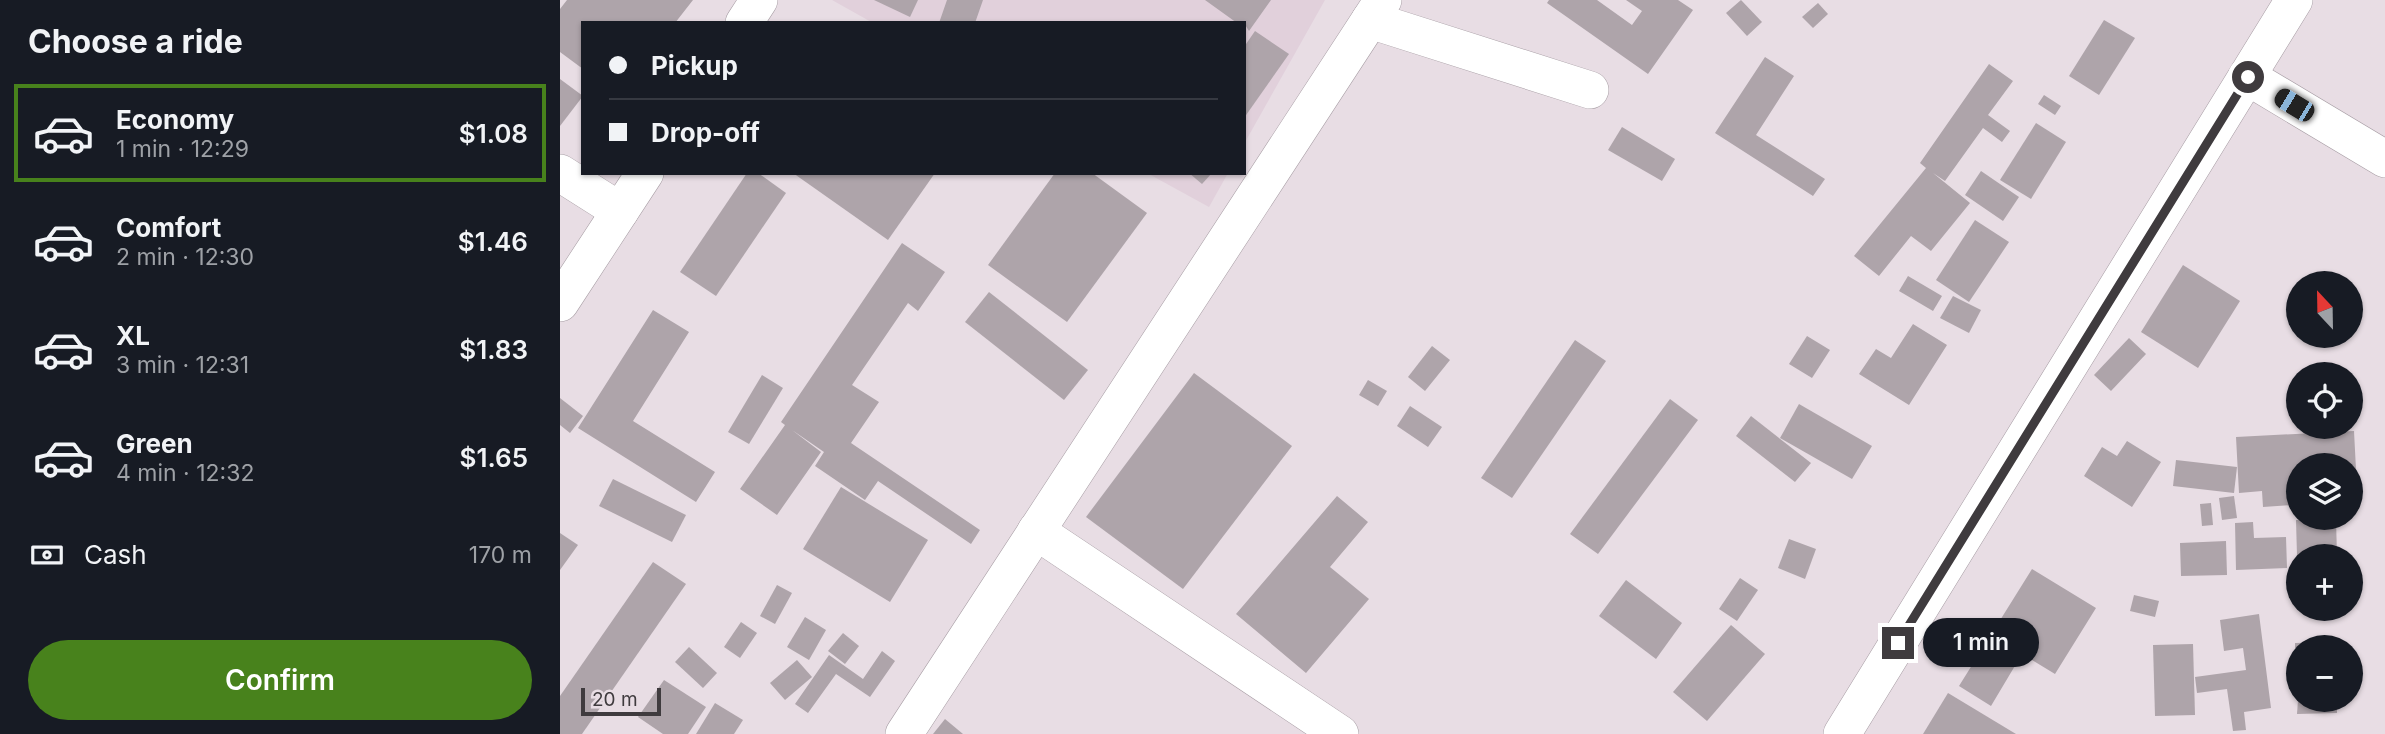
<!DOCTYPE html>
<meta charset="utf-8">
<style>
body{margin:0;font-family:Inter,sans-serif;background:#242831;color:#f1f3f6;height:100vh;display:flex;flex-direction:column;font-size:26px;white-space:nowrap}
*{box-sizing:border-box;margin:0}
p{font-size:23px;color:#9ea1a6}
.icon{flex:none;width:38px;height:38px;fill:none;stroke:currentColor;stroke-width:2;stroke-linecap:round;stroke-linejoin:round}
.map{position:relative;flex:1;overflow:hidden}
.panel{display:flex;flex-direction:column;background:#171b24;width:560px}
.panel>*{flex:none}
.guide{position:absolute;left:21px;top:21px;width:665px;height:154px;border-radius:0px;box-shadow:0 2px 5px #0004;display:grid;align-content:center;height:154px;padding:0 28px;background:#171b24}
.needle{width:46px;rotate:338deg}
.fabs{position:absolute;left:1726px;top:271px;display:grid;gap:14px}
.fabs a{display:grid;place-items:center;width:77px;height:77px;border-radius:50%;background:#171b24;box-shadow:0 2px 5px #0004;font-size:35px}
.scale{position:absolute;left:21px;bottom:18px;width:80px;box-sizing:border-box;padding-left:7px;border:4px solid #3f3b3e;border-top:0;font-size:19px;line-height:24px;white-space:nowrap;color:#3f3b3e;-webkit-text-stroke:5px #e8dde4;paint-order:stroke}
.end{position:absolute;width:32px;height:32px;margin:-16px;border:9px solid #3f3b3e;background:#fff;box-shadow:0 0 0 4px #fff}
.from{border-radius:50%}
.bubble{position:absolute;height:49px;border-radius:24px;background:#171b24;box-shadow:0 2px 5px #0004;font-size:23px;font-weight:600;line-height:49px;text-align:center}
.car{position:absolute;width:21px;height:42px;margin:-21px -10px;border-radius:9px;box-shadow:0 0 5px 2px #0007;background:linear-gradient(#222 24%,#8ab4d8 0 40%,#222 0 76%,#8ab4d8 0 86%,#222 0)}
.guide b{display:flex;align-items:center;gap:24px;height:66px;font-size:26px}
.guide b+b{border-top:2px solid #363941}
.guide i{width:18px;height:18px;background:#f1f3f6}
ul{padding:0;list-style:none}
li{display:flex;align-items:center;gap:21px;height:98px;margin:0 14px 10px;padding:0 14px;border:4px solid transparent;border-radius:0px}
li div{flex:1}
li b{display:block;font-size:26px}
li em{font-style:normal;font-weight:600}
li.on{border-color:#48821c}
li>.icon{width:63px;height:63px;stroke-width:1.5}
h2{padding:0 28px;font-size:32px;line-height:84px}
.pay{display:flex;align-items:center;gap:18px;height:77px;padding:0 28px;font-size:26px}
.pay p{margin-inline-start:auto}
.primary-button{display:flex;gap:14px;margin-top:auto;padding:14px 28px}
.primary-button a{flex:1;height:80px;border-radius:42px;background:#48821c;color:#fff;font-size:28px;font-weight:600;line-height:80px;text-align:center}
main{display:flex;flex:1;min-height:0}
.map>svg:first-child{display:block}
</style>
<main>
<section class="panel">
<h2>Choose a ride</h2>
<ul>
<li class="on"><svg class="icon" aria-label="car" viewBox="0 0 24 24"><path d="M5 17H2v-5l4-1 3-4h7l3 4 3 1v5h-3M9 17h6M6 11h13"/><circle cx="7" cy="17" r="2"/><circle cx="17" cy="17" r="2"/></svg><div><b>Economy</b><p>1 min · 12:29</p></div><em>$1.08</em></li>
<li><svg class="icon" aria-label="car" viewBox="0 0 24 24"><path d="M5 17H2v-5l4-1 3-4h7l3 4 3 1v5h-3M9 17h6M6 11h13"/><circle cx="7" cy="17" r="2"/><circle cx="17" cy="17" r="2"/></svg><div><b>Comfort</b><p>2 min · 12:30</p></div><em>$1.46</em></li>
<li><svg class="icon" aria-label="car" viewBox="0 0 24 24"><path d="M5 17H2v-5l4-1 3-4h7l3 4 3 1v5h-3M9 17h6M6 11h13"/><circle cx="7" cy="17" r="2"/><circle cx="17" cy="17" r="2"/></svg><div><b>XL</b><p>3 min · 12:31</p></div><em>$1.83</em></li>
<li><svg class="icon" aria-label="car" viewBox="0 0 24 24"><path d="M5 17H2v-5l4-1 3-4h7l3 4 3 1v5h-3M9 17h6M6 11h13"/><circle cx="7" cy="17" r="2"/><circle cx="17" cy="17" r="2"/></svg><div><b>Green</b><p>4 min · 12:32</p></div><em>$1.65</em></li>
</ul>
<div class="pay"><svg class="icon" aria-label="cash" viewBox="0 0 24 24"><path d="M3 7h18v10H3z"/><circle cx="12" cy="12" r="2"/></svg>Cash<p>170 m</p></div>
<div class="primary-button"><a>Confirm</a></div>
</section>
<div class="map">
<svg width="1825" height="734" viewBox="0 0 1825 734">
<rect width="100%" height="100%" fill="#e8dde4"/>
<!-- built -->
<g fill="#e1d0db">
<polygon points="272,0 765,0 684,144 684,23 313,23"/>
<polygon points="587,173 668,173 649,207"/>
</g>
<!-- building -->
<g fill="#aea4aa">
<polygon points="7,0 133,0 115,23 23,23 23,69 0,52 0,9"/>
<polygon points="314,0 358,0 350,17"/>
<polygon points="387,0 423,0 415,23 379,23"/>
<polygon points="645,0 711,0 689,31 684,23 677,23"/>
<polygon points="989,0 1037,0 1072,25 1082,11 1066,0 1118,0 1133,10 1088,74 987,3"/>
<polygon points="1181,0 1202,22 1187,36 1166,13"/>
<polygon points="1258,3 1268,14 1253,28 1242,17"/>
<polygon points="1544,20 1575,38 1539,95 1509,76"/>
<polygon points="695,31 729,54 684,118 684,47"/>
<polygon points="1205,57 1234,76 1196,135 1265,179 1253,196 1155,133"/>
<polygon points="1429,64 1453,81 1428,115 1450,131 1442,142 1423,128 1385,181 1373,173 1410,203 1371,251 1351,236 1319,276 1294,256 1366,168 1360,163"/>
<polygon points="0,79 23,96 0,126"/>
<polygon points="1484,95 1501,106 1495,115 1478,104"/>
<polygon points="1476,123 1506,142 1471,199 1440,180"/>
<polygon points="1062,127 1115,159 1102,181 1048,150"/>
<polygon points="1421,171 1459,197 1443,221 1405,195"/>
<polygon points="187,173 198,173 226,193 156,296 120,272"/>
<polygon points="233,173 375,173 328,240"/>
<polygon points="495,173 532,173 587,213 507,322 428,265"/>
<polygon points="629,173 652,173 642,184"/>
<polygon points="1415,220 1449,242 1409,302 1376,280"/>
<polygon points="342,243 385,272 358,311 348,303 292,385 319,402 291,443 420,530 411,544 318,481 305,500 255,466 264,452 232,430 261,452 217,515 180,489 225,425 221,422"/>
<polygon points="1623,265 1680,301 1638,368 1581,332"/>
<polygon points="1348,276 1382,296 1373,311 1339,291"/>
<polygon points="429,292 528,370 504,400 405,322"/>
<polygon points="1393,296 1421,310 1409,333 1380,318"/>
<polygon points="93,310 129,332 73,421 155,472 136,502 18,428"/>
<polygon points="1353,324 1387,345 1349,405 1299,374 1316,349 1331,358"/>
<polygon points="1247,336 1270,350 1252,378 1229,364"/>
<polygon points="1569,338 1586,354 1551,391 1534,375"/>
<polygon points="1015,340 1046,361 952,498 921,478"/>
<polygon points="872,346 890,360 865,391 848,377"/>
<polygon points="634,373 732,446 623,589 526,517"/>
<polygon points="202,375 223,388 189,444 168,432"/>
<polygon points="808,380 827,391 818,406 799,395"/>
<polygon points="0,398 23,416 10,433 0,425"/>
<polygon points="1110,399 1138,420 1038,554 1010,534"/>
<polygon points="1239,404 1312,446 1292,479 1220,438"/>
<polygon points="850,406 882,427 868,447 837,426"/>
<polygon points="1191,416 1251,463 1235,482 1176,436"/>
<polygon points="1794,431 1797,489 1790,489 1790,466 1738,466 1738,492 1731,492 1732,505 1703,507 1702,491 1679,493 1676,437"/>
<polygon points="1567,441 1601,462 1572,507 1524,476 1542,447 1557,456"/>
<polygon points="1616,460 1677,467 1674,493 1613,486"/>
<polygon points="53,479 126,515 112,542 39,506"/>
<polygon points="281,487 368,540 330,602 243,549"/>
<polygon points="777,496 808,522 770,567 809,599 746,673 676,614"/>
<polygon points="1674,496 1677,518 1662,520 1659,498"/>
<polygon points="1651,503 1653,525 1642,526 1640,504"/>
<polygon points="1776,519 1777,556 1737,556 1736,520"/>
<polygon points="1693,522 1694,538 1726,537 1727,568 1676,570 1675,523"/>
<polygon points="0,533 18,545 0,570"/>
<polygon points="1229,539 1256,549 1245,579 1218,568"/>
<polygon points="1666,541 1667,575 1621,576 1620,543"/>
<polygon points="93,562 126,584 22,734 0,734 0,696"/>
<polygon points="1472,569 1536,608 1495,674 1462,654 1431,706 1399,686"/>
<polygon points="1180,578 1198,590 1177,621 1159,609"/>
<polygon points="1066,580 1122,623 1096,659 1039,616"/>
<polygon points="217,585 232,593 215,624 200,616"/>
<polygon points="1574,595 1599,601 1595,617 1570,611"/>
<polygon points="1699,614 1711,708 1684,712 1686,730 1673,731 1667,689 1637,693 1635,677 1686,670 1683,648 1664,651 1660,620"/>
<polygon points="245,617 266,630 249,660 227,647"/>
<polygon points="181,622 197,633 180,658 164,647"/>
<polygon points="1171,625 1205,654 1147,721 1113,692"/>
<polygon points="283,633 299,646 285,664 268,651"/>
<polygon points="1775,642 1776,648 1735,648 1735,643"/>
<polygon points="1633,644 1635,715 1595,716 1593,645"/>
<polygon points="129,647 157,673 143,688 115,662"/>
<polygon points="322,651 335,661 310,697 276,674 248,713 235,704 269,655 303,679"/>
<polygon points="237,660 252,677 225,700 210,683"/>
<polygon points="104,680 146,707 128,734 103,734 78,717"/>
<polygon points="1388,693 1456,734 1363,734"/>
<polygon points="1738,700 1777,700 1777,713 1737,714"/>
<polygon points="155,703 183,720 174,734 136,734"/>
<polygon points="385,719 403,734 373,734"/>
</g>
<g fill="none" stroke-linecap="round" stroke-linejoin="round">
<!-- minor casing -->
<g stroke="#a79da4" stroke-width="38">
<g id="minor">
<polyline points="810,20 1030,90"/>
<polyline points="184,23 199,0"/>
<polyline points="1688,77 1825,159"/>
<polyline points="0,173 60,211"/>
<polyline points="0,303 85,173"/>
<polyline points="476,531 780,734"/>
<polyline points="344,734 823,0"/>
<polyline points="1282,734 1734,0"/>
</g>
</g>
<!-- minor -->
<use href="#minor" stroke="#fff" stroke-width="37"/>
</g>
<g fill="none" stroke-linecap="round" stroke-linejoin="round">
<!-- route -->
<polyline stroke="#3f3b3e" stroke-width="9" points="1338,643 1688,77"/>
</g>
</svg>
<div class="fabs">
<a><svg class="needle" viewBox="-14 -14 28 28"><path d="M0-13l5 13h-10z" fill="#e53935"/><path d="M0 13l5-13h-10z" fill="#9ea1a6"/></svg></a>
<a><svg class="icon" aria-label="locate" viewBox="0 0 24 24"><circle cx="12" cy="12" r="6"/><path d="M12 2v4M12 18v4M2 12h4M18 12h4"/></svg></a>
<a><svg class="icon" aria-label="layers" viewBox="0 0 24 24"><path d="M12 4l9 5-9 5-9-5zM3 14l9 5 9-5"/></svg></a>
<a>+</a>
<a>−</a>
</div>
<div class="scale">20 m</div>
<i class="end from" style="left:1688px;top:77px"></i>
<i class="end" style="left:1338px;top:643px"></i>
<div class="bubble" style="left:1363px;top:618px;width:116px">1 min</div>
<i class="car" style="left:1734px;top:105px;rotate:301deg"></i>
<div class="guide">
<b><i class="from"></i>Pickup</b>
<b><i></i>Drop-off</b>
</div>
</div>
</main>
